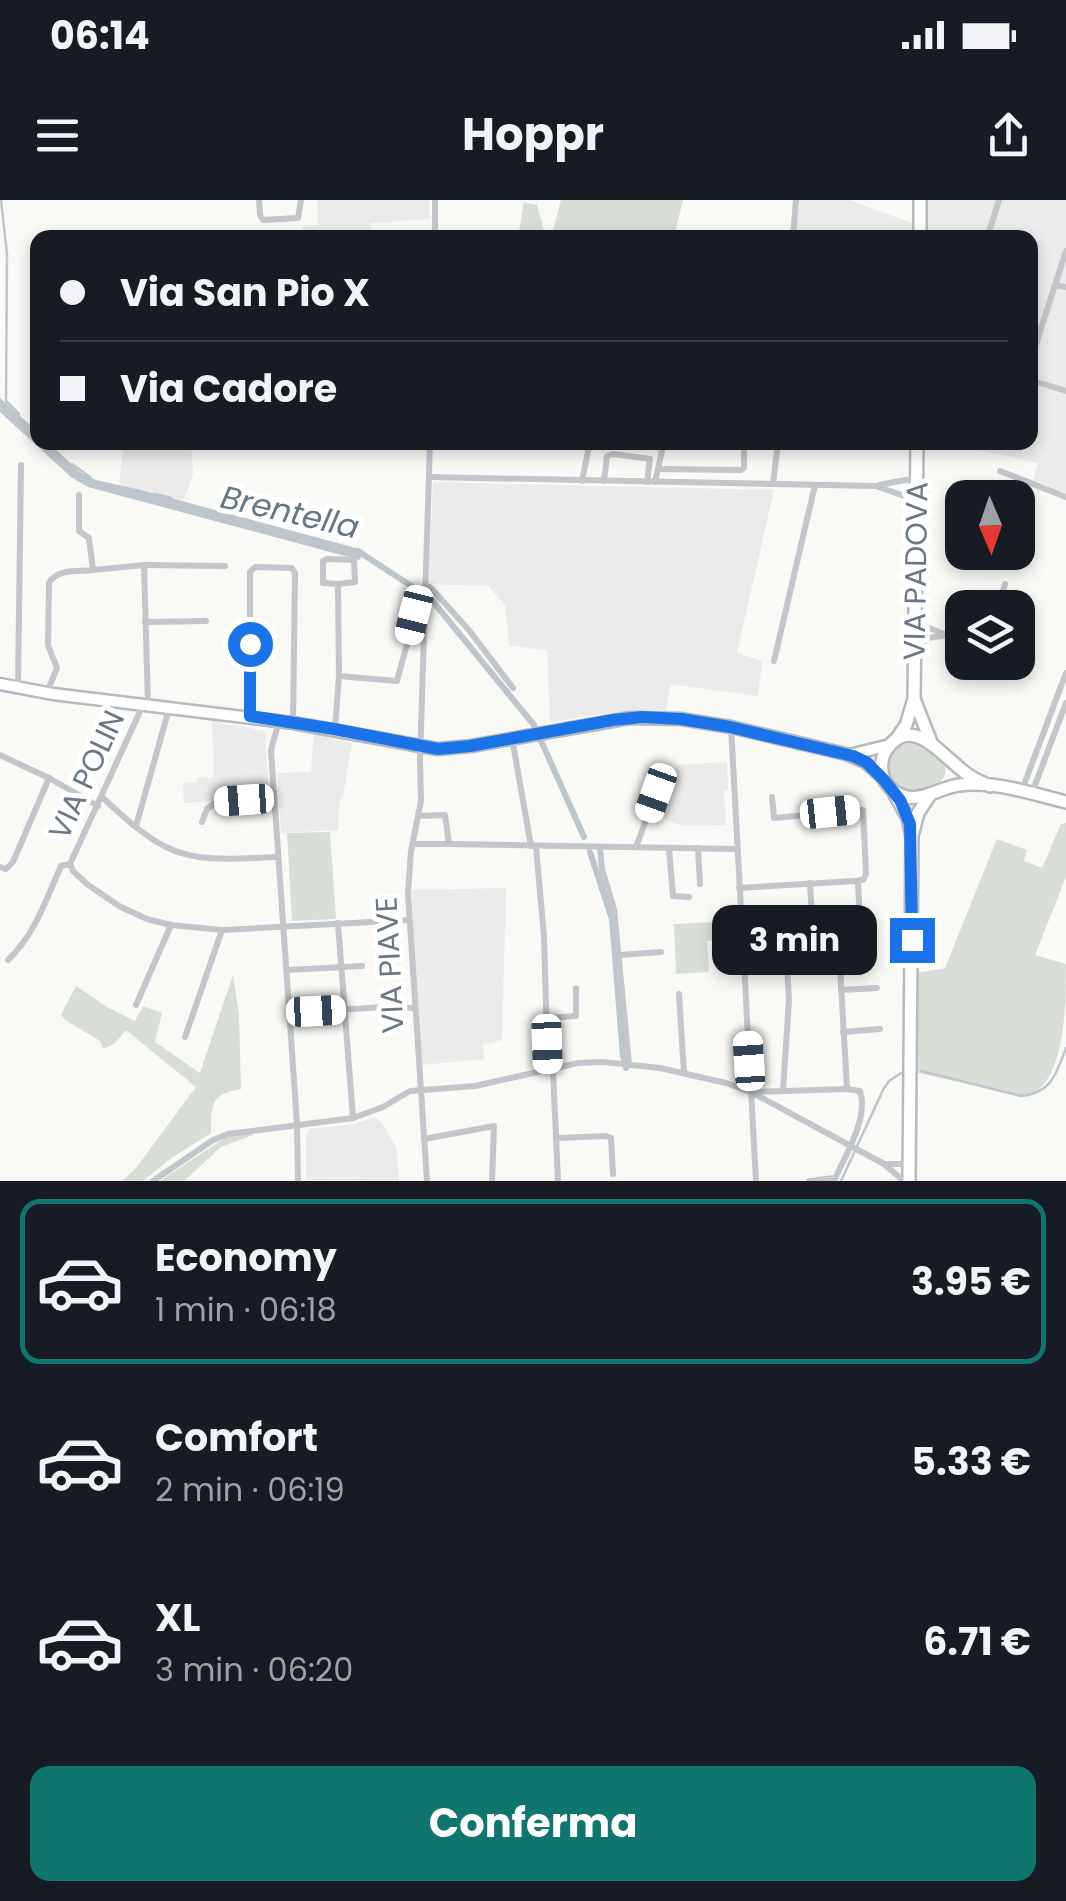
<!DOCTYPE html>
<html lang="it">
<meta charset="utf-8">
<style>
body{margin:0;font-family:Poppins,sans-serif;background:#20242c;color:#f1f3f6;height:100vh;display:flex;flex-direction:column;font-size:38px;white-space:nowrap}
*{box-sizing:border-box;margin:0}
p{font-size:32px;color:#9ea1a6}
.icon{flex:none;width:55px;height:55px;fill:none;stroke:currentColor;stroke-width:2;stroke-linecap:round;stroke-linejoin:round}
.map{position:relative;height:981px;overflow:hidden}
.sheet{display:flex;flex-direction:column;background:#171b24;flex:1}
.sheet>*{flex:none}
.banner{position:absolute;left:30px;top:30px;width:1008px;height:220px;border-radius:20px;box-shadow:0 5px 15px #0003;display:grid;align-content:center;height:220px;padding:0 30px;background:#171b24}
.needle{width:65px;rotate:178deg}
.buttons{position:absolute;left:945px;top:280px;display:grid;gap:20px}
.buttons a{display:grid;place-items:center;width:90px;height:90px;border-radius:20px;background:#171b24;box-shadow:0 5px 15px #0003;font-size:50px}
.end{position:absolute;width:45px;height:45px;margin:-22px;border:12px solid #1a73e8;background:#fff;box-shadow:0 0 0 5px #fff}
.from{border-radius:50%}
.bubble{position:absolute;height:70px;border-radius:20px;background:#171b24;box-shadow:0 5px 15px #0003;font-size:32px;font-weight:700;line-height:70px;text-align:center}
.car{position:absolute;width:30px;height:60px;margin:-30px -15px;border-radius:12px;box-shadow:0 0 8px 2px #0007;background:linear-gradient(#fff 24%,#345 0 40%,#fff 0 76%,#345 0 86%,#fff 0)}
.banner b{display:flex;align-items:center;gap:35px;height:95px;font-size:38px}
.banner b+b{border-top:2px solid #363941}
.banner i{width:25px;height:25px;background:#f1f3f6}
ul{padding:18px 0 0;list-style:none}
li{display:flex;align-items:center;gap:30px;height:165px;margin:0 20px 15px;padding:0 10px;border:5px solid transparent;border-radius:20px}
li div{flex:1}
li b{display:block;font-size:38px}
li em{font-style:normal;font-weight:700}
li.selected{border-color:#0f766e}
li>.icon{width:90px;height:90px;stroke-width:1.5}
.cta{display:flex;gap:20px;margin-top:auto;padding:20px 30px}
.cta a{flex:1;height:115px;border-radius:20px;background:#0f766e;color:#fff;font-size:40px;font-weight:700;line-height:115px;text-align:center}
.status{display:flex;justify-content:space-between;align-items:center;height:70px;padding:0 50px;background:#171b24;direction:ltr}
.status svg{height:28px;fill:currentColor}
header{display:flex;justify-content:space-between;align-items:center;height:130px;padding:0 30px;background:#171b24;font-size:45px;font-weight:700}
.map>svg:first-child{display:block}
</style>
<div class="status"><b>06:14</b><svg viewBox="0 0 49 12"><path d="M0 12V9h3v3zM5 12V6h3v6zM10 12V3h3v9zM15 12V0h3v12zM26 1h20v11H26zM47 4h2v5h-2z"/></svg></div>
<header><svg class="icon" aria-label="menu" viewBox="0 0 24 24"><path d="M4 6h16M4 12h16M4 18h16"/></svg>Hoppr<svg class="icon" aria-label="share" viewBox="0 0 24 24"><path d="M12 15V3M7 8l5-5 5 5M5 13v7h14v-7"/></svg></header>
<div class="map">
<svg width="1066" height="981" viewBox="0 0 1066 981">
<rect width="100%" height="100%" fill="#f9f9f6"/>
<!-- built -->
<g fill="#eaebea">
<polygon points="317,0 429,0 429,19 370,23 371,37 302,37 302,26 318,25"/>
<polygon points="799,0 849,0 912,23 912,37 796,38"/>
<polygon points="925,0 1066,0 1066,293 1033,280 1038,263 965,247 967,243 1030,242 1030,38 924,38"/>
<polygon points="123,243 191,243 193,275 183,302 119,285"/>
<polygon points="433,282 774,290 737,453 762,461 758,496 670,484 666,511 608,513 550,522 547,451 509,445 505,405 488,386 429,384"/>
<polygon points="212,521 265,531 269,597 184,603 183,583 197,582 197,578 214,577"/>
<polygon points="314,534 352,543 343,597 340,598 338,630 281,633 277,573 311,572"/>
<polygon points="727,562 728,590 724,591 726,625 682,626 657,615 677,565"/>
<polygon points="506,688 502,840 483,844 484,859 421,865 413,736 412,690"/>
<polygon points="375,917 382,923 396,947 399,981 306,980 306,937 309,929 355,924"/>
</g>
<!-- green -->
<g fill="#d8ded6">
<polygon points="561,0 683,0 674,37 551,37"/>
<polygon points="524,2 537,5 546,37 518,37"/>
<path d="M 912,540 C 954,556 960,585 910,593 C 891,588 887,575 887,557 L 899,543 Z"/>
<path d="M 1066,623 L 1066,677 L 1035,755 L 1066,764 C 1066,804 1066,887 1024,897 L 915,872 L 916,773 L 945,768 L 997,639 L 1027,650 L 1024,661 L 1042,668 L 1061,624 Z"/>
<polygon points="330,632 336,719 292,721 287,633"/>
<polygon points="737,721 738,739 707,741 709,772 676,774 674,724"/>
<polygon points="857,735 857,752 835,753 835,766 816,767 815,739"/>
<path d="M 233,775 L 239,814 L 241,889 C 209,895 212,904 211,933 L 170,959 L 143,981 L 122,981 L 136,968 L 196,887 L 126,830 L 114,844 L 103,849 L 100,841 L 65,820 L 61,815 L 76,786 L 107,807 L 135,821 L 143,806 L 162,813 L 155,842 L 200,873 Z"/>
<polygon points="251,933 253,935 221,947 184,981 160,981 226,937"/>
</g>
<!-- water -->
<polygon fill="#bdc6cc" points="0,198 37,231 38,242 49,243 80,272 96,280 141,290 363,350 360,360 88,287 71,277 0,212"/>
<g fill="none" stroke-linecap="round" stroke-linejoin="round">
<!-- stream -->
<g stroke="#bdc6cc" stroke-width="2.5">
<polyline points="1,0 7,54 6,201 19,214"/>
<polyline points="72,264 90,277"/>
<polyline points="155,294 171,298"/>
<path d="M 921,871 L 1021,896 C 1052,893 1056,874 1066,848"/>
<polyline points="841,981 883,890 889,881 901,873"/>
</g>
<!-- canal -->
<g stroke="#bdc6cc" stroke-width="6">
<polyline points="358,351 431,399 534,525 584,637"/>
<polyline points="590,652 612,719 623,856 626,868"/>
</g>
<!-- secondary casing -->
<g stroke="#b5babf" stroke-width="15">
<g id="secondary">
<polyline points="0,484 53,494 293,523 437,549 471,546 630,518 681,519 731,527 846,554 865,562 884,579"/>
<polyline points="853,554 890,545"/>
</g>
</g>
<!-- primary casing -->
<g stroke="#b6babe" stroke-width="16">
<g id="primary">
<polyline points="920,38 920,0"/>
<polyline points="914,499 931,542"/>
<polyline points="895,541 906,525 914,499 917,242"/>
<path d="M 990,586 C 980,582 971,578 963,571 C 943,556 911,513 887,549 C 881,557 880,569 884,579 C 888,588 897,595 907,597 C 925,600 942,587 959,585 C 994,580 1033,594 1066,602"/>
<polyline points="893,591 908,618 912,637 909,981"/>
<polyline points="913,632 918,613 930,595"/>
</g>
</g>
<!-- street -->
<g stroke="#c3c6ca" stroke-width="6">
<polyline points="259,0 260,15 263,20 298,18 301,0"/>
<polyline points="435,38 435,0"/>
<polyline points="793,38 796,0"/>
<polyline points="987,38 999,0"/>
<polyline points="1056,85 1066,87"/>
<polyline points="1030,139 1038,138 1066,51"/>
<polyline points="1030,164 1038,138"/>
<polyline points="1030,180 1066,191"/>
<polyline points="658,269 741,270 744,268 744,242"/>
<polyline points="1000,271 1066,297"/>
<polyline points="429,277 876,286 904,296 914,307"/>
<polyline points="582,281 590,242"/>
<polyline points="604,281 607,256 613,254 650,259 647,282"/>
<polyline points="655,282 664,242"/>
<polyline points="773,284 778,242"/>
<polyline points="879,285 916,278"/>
<polyline points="79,295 79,331 89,338 93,370 144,365 148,505"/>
<polyline points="144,365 225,366"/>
<polyline points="425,387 430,387 468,429 513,488"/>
<polyline points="998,408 1005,384"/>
<polyline points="145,422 206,421"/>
<polyline points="916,423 962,441"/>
<polyline points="916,450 927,438 943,436"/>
<polyline points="774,461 815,285"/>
<polyline points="339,476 397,481 415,415 424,407"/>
<path d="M 50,485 L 57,468 L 48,445 L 49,383 C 57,368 78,372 93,370"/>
<polyline points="18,486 21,265"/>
<polyline points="143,505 70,664 73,671 87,684 119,706 147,719 171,725 222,730 409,720"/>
<polyline points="250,517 250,372 255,367 292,368 295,373 293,522"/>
<polyline points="279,521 271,550 297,924 298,981"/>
<polyline points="731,527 756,981"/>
<polyline points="335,529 339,476 338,384 355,382 354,360 327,359 323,361 323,383 338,384"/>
<polyline points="512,538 531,646"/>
<polyline points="0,555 49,578 98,606"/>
<polyline points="1022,590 1066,473"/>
<polyline points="1032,593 1066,503"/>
<polyline points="772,597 774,618 863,610 866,674 864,679 857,681"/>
<path d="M 103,598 C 122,615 142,635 166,647 C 199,664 242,658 278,657"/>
<polyline points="202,622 207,609 215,603 274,599"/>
<polyline points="136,626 169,509"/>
<polyline points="413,644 449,644 445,615 418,616"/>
<polyline points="449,644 736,649"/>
<polyline points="536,646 544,737 548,871"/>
<polyline points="600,647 602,669 614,709 629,864"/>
<polyline points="636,647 656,593"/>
<polyline points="669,648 673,696 689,697"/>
<polyline points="698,648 700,684"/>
<polyline points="0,667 6,669 13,662 49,578"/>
<polyline points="810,683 813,736"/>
<polyline points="739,688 855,681 858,683 862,756 859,760 843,761 840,766 847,889"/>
<polyline points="338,723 353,918"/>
<polyline points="756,732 758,767"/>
<polyline points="620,755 661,752"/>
<path d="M 8,760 C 35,734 46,700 61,666 L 70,664"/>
<polyline points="743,768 815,764"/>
<polyline points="287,770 362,766"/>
<polyline points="841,790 877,788"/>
<polyline points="679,794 684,873"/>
<polyline points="136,805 171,725"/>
<polyline points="289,813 384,807 414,808"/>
<polyline points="546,818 576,816 576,788"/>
<polyline points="843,832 880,829"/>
<polyline points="185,837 222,730"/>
<polyline points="553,870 558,981"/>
<polyline points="783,891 789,800 787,766"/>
<path d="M 753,892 L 847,889 L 860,891 C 869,919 845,955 834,981"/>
<polyline points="557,938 606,936 611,938 613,974"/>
<polyline points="424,939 494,926 492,981"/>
<polyline points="885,965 904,981"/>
<polyline points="153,981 213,940 228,934 353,918 383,907 410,891 475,886 578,863 603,862 660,868 726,883 751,892 884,964 910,964"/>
<polyline points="427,981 408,694 411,651 421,601 420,560 430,242"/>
<polyline points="809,981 834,978"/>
</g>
<!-- secondary -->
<use href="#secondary" stroke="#fff" stroke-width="10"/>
<!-- primary -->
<use href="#primary" stroke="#fff" stroke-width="11"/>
</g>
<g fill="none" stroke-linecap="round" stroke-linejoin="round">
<!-- route -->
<polyline stroke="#1a73e8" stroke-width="12" points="250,444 250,516 334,529 438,549 470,546 613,520 642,517 681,519 730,527 853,556 866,562 884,580 900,600 910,624 912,740"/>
</g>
<g text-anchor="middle" stroke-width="10" stroke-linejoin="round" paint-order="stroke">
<!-- street labels -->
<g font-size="30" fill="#697787" stroke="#fff">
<text transform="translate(916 371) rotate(-89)" y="10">VIA PADOVA</text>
<text transform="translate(87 575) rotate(-65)" y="10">VIA POLIN</text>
<text transform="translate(390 765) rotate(-93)" y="10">VIA PIAVE</text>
</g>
<!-- water labels -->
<g font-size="32" font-style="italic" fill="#647782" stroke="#fff">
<text transform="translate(290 312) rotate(13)" y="11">Brentella</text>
</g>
</g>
</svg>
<div class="buttons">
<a><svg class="needle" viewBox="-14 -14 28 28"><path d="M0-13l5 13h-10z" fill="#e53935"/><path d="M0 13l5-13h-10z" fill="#9ea1a6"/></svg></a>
<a><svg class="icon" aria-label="layers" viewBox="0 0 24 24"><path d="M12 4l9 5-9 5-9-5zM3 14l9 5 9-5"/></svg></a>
</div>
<i class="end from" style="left:250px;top:444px"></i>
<i class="end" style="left:912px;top:740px"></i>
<div class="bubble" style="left:712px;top:705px;width:165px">3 min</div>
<i class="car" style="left:414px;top:415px;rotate:194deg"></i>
<i class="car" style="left:656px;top:593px;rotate:200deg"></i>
<i class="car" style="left:244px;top:600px;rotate:266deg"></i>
<i class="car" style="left:830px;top:612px;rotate:84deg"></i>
<i class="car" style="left:316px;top:811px;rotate:87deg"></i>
<i class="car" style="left:547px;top:844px;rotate:178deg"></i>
<i class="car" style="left:749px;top:861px;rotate:356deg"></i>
<div class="banner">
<b><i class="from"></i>Via San Pio X</b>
<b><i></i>Via Cadore</b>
</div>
</div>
<section class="sheet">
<ul>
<li class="selected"><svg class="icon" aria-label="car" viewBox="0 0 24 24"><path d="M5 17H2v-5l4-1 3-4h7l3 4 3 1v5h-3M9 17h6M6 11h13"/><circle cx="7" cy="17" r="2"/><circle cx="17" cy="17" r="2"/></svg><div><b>Economy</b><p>1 min · 06:18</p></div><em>3.95 €</em></li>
<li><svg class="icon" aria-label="car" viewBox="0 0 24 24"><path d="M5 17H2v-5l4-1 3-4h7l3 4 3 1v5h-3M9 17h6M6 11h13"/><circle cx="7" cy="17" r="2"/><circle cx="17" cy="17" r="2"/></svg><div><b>Comfort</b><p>2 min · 06:19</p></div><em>5.33 €</em></li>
<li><svg class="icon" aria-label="car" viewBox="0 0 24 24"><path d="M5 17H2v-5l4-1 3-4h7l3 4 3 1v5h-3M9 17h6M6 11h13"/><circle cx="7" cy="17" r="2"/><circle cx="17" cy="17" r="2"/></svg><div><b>XL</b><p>3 min · 06:20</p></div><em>6.71 €</em></li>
</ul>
<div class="cta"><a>Conferma</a></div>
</section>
